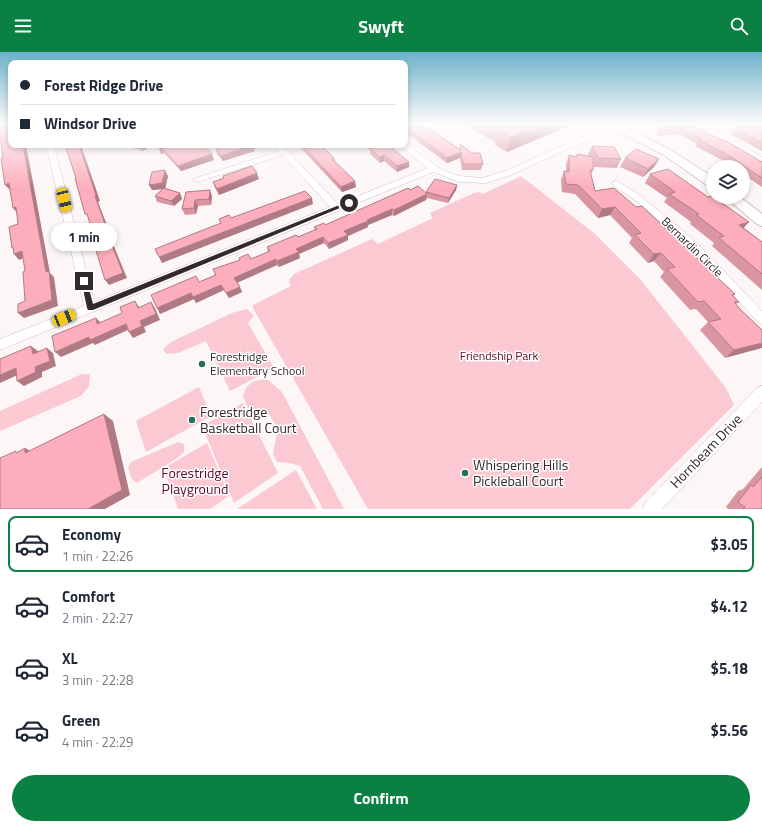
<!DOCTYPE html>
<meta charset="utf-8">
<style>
body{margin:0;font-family:"Titillium Web",sans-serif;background:#f6f6f7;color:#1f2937;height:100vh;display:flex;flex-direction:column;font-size:15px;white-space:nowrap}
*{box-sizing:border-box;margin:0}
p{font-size:13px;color:#747a83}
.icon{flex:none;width:22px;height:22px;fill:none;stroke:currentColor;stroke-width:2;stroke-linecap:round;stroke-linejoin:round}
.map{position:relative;height:457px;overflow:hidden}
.details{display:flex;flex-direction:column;background:#fff;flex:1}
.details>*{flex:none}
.banner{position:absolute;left:8px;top:8px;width:400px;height:88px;border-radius:8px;box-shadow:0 2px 6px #0003;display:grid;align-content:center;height:88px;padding:0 12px;background:#fff}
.buttons{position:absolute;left:706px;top:108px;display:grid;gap:8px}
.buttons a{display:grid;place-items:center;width:44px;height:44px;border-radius:50%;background:#fff;box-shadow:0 2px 6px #0003;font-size:20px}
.end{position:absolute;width:18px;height:18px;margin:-9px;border:5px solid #33282a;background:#fff;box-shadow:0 0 0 2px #fff}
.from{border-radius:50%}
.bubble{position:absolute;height:28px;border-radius:14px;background:#fff;box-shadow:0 2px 6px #0003;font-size:13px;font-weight:700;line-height:28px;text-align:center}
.car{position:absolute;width:12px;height:24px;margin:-12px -6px;border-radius:5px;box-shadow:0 0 3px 1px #0007;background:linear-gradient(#f5c518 24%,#345 0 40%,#f5c518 0 76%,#345 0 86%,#f5c518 0)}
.banner b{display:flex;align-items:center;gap:14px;height:38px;font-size:15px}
.banner b+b{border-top:1px solid #e0e1e3}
.banner i{width:10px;height:10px;background:#1f2937}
ul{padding:7px 0 0;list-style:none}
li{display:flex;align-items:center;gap:12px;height:56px;margin:0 8px 6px;padding:0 4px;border:2px solid transparent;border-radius:8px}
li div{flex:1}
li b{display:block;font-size:15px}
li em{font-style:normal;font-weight:700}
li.current{border-color:#0b8043}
li>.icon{width:36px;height:36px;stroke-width:1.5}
.action{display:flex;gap:8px;margin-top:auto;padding:8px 12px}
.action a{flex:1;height:46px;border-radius:24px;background:#0b8043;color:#fff;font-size:16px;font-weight:700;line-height:46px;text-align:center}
header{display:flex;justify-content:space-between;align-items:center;height:52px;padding:0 12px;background:#0b8043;color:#fff;font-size:18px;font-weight:700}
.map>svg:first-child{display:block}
</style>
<header><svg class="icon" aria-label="menu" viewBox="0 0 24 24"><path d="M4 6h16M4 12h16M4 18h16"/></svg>Swyft<svg class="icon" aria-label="search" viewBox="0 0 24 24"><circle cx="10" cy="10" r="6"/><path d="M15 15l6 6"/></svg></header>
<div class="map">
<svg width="762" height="457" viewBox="0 0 762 457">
<rect width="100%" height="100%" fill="#fcf6f7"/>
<!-- green -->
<g fill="#fac9d1">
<polygon points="521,124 595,182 641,228 726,336 734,353 630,457 368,457 253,256 253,253 291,234 289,228 294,222 372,187 378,192 433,166 430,161 474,141 480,140 483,142"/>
<polygon points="247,257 254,264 248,271 274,316 230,339 206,289 178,301 166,302 163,297 171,290 232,261"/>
<polygon points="82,322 90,322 89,334 81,344 0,379 0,359"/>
<path d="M 267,327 L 282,340 L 344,457 L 323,457 L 300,414 L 290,411 L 277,410 L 273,402 L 278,376 L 268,361 L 248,356 L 243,344 C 246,331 254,328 267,327 Z"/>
<polygon points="199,335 211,364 146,400 136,369"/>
<polygon points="243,351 278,421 234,451 202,374"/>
<polygon points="178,390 184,392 184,400 176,407 137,431 132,427 128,416 131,410"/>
<polygon points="207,391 229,444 210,457 178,457 164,416"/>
<polygon points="296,418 317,457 237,457"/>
</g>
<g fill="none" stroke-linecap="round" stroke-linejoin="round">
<!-- minor casing -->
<g stroke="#d7babf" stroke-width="1">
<g id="minor">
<polygon points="612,72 622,72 511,123 486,131 459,130 433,120 0,298 0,287 84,254 46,93 54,93 94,250 330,155 283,103 200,129 197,130 193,127 279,99 274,93 282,93 338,152 428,116 399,93 405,93 405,91 442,118 460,124 482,126 505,119"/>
<polygon points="715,72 724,72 716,78 717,80 762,105 762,110 711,83 708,77"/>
<polygon points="616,128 641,144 695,189 762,259 762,272 758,270 687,193 635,148 613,133 612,131"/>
<polygon points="762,334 762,350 662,457 643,457 645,451 757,336"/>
</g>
</g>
<!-- secondary casing -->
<g stroke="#d7babf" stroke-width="2">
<g id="secondary">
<polygon points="607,72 620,72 672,99 713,125 713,135 708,134 664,103 608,74"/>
<polygon points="725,145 740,145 762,162 762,174 757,172"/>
</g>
</g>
<!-- minor -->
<use href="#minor" fill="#fff" fill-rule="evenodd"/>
<!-- secondary -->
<use href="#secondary" fill="#fff" fill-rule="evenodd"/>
</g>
<!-- wall -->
<g fill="#d996a2">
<polygon points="405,72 460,97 460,92 483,112 481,118 462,118 460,106 447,111 405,80"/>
<polygon points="464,72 574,72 507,100 495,93 495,90"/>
<polygon points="667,72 693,72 704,80 762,110 762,135 743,122 743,115 733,115 724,109 695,94 697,92 680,82 658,84 657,80 660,75 666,73"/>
<polygon points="762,72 762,99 732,83 733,81 731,80 735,74"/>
<polygon points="130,93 152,93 143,99 132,96"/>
<polygon points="158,93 214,108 181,119 164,101 161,102"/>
<polygon points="253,93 255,99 223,109 217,102 216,96"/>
<polygon points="298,93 321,93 334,106 335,109 356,135 342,140"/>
<polygon points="363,93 388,93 409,115 397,120 384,109 380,111 370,102 370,98"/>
<polygon points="592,94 621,107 617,116 594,115 593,112 593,118 591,122 595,139 636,155 735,242 733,244 739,250 736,252 739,256 762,278 725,306 700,278 708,270 696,257 690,258 660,225 664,220 654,209 648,211 629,191 632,186 610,163 598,166 575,142 562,140 561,128 564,119 566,120 566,112 569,103 576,105 577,102 589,104 588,102"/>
<polygon points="625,106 659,107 654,115 643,125 620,115"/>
<polygon points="650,122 744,176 762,190 762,238 712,194 714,191 690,172 691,170 664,150 667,146 645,131"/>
<polygon points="168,124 165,137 180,141 182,147 174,154 157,150 155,144 163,137 152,138"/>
<polygon points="223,124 259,127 219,143 215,136 213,130 223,126"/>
<polygon points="457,133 456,138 448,151 427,146 426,148 394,164 392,163 368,173 368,175 348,184 348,188 329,197 324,191 299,202 300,206 279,215 277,213 237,231 242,240 229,246 224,238 196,251 194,247 160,262 199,230 215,223 213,217 240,208 239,206 251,207 268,200 267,195 298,185 315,178 314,175 325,173 410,138 426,141 426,140"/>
<polygon points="186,140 212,144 211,153 198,154 196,162 185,163 182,157"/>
<polygon points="762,415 762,457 728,457 726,455 738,439 743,437"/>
</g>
<!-- shaded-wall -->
<g fill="#b07a84">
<polygon points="544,72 574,72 507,100 511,85"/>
<polygon points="23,93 26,93 50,221 54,225 58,254 24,266 18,261 46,220"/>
<polygon points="79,93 81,93 100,149 98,150 114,191 113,192 127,226 109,233 105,228 109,186 95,144"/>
<polygon points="140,93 152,93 143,99"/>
<polygon points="253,93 255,99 223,109 221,104"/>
<polygon points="159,96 162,96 164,101 161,102"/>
<polygon points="461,100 460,106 447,111 447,106"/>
<polygon points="212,102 214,108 181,119 178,114"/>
<polygon points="384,103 384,109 380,111 380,105"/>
<polygon points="659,107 654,115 643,125 648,117"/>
<polygon points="409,110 409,115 397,120 397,114"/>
<polygon points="165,118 168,124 165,137 152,138 149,133"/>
<polygon points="257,121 259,127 219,143 217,137"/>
<polygon points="355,129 356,135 342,140 341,135"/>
<polygon points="9,131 14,137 10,138 5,133"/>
<polygon points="457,133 456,138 448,151 449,146"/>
<polygon points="210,138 212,144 211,153 209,147"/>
<polygon points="180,141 182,147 174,154 171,149"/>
<polygon points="427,142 426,148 394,164 394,158"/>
<polygon points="312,146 313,152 162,211 159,205"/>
<polygon points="195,148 198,154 196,162 194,156"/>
<polygon points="16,155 18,162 13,156"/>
<polygon points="615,155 610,163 598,166 602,157"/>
<polygon points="392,157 392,163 368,173 368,175 348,184 348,188 329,197 328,191 344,179 367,168"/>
<polygon points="749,170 741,179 739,173"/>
<polygon points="323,185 324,191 299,202 300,206 279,215 277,209 296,197"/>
<polygon points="13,195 22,199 27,205 19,208 14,202 16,201 12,196"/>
<polygon points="661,201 654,209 648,211 654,202"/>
<polygon points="276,207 277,213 236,231 234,226"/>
<polygon points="221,233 224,238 196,251 194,247 160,262 157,256 191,241"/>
<polygon points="240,235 242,240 229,246 226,241"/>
<polygon points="135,249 139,255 142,262 138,256"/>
<polygon points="151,250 155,256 160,268 144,275 146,280 133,286 129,280 140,269"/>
<polygon points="96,266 101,271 97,272"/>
<polygon points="126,272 130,277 95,293 93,291 61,305 55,300 89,285"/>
<polygon points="762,291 762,296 725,306 734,298"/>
<polygon points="31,294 38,299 39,307 33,302"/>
<polygon points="47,296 53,301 56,314 42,320 42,325 24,334 17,329 35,315"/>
<polygon points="16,316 22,321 0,331 0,323"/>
<polygon points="104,362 113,369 130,443 105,457 88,457"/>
<polygon points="25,396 36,402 25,401"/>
</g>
<!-- building -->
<g fill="#fcaebc" stroke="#b07a84">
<polygon points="2,72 11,72 11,93 23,93 46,220 49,219 52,248 18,261 18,252 25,249 23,220 25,219 22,199 14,202 13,195 12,196 9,175 18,172 16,155 13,156 9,131 5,133 1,106 3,106 0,82 0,76 1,76"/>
<polygon points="405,72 421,72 461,98 460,92 472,101 480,101 483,112 463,112 461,100 447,106 405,74"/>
<polygon points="493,72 544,72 511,85 498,77 501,76"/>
<polygon points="670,72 693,72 704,80 728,90 762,110 762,126 728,103 699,88 702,87 683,77 661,78 660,75"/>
<polygon points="743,72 762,72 762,91 736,77 738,76 735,74"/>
<polygon points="65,93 79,93 96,143 95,144 110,186 109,186 123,221 105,228 95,195 97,194 87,162 85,162 75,126 76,126"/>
<polygon points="158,93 204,93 212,102 178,114 162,96 159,96"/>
<polygon points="226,93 253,93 221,104 216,96"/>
<polygon points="302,93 321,93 334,106 332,107 355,129 341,135"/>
<polygon points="370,93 388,93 409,110 397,114 384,103 380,105 370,97 373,95"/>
<polygon points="592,94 614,95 621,107 598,106"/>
<polygon points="636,97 659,107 648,117 625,106"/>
<polygon points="577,102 593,105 593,118 590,118 595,139 614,136 636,155 642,154 735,242 732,243 739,250 734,250 739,256 762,278 762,291 734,298 708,270 721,267 704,249 698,250 667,217 675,215 661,201 654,202 635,183 641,181 615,155 602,157 578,133 566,132 564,119 569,120 569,103 577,105"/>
<polygon points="252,114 257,121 217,137 213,130 224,126 223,124"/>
<polygon points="668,117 708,145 712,144 749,170 739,173 762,190 762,222 719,186 724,184 696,163 699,162 669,142 675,140 650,122"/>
<polygon points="165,118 162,131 149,133 152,120"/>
<polygon points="435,127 457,133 449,146 426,140"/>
<polygon points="418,134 427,142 394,158 392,157 367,168 368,169 344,179 348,183 328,191 323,185 296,197 299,200 277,209 276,207 234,226 240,235 226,241 221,233 193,245 191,241 157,256 151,243 196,224 199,230 216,223 213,217 240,208 239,206 248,202 251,207 270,199 267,195 296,183 298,185 317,177 314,175 324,171 325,173 408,136 410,138"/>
<polygon points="164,136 180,141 171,149 155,144"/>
<polygon points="210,138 209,147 195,148 194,156 182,157 186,140"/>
<polygon points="305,139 312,146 159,205 155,197 221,171 219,167 229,163 231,166"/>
<polygon points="135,249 138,256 151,250 156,262 140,269 142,274 129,280 126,272 90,288 89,285 55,300 52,284 96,266 97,272 122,261 120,255"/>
<polygon points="31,294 33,302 47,296 50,309 35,315 36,320 17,329 16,316 0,323 0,307"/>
<polygon points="104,362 122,438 88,457 0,457 0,406 16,399 16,401 25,396 25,401"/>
<polygon points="762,425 762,457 743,457 745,455 738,450 751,433 753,435"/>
</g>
<!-- sky -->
<linearGradient id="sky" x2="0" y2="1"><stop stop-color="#6cb2cb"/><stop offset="0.53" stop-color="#fefbfb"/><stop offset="1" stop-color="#fefbfb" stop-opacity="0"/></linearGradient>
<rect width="762" height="136" fill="url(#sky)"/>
<!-- route -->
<polygon fill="#33282a" points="347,150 352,151 93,258 88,258 87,256 81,227 87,229 93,252"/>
<!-- markers -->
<g fill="#256b5f" stroke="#fff" stroke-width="1.5">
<circle cx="202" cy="312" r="4"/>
<circle cx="192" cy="368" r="4"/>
<circle cx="465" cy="421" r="4"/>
</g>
<g text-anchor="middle" stroke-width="3" stroke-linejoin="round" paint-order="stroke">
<!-- street labels -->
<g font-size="12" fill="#33282a" stroke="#fff">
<text transform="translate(692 195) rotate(44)" y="4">Bernardin Circle</text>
</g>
<!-- park labels -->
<g font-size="12" fill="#620528" stroke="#fff">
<text x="499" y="308">Friendship Park</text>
</g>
<!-- poi labels -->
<g font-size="12" fill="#33282a" stroke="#fff" text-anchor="start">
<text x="210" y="309">Forestridge<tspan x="210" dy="14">Elementary School</tspan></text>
</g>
<!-- near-poi labels -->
<g font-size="14" fill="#33282a" stroke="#fff" text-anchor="start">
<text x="200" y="365">Forestridge<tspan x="200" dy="16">Basketball Court</tspan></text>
<text x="473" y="418">Whispering Hills<tspan x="473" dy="16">Pickleball Court</tspan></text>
</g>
<!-- near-street labels -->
<g font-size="14" fill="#33282a" stroke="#fff">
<text transform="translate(706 399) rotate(-46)" y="5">Hornbeam Drive</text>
</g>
<!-- near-park labels -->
<g font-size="14" fill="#620528" stroke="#fff">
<text x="195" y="426">Forestridge<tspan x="195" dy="16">Playground</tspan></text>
</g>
</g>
</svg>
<div class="buttons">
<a><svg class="icon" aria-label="layers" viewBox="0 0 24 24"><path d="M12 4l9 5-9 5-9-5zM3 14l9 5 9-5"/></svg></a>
</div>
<i class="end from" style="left:349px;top:151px"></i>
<i class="end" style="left:84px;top:229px"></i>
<div class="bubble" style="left:51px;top:171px;width:66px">1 min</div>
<i class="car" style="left:64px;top:148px;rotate:166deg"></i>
<i class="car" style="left:64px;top:266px;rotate:68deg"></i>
<div class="banner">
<b><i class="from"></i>Forest Ridge Drive</b>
<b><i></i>Windsor Drive</b>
</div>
</div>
<section class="details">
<ul>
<li class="current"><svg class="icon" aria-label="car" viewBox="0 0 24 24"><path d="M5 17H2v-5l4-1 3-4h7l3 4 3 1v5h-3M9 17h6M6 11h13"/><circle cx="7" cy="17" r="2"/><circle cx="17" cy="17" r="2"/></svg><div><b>Economy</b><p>1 min · 22:26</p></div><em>$3.05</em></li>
<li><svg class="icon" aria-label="car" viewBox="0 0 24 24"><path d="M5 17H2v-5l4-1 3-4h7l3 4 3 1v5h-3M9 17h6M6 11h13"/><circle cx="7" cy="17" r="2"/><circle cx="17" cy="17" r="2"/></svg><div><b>Comfort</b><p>2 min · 22:27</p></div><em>$4.12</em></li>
<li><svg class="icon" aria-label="car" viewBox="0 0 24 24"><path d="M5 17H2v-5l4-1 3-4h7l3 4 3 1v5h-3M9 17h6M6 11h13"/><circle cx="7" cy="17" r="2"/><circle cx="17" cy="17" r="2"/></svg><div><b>XL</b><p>3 min · 22:28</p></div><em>$5.18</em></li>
<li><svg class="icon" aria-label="car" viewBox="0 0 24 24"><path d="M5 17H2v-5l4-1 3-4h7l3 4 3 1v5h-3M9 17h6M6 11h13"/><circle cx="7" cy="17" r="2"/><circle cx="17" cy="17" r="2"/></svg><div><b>Green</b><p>4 min · 22:29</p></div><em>$5.56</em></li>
</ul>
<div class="action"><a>Confirm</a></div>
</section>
